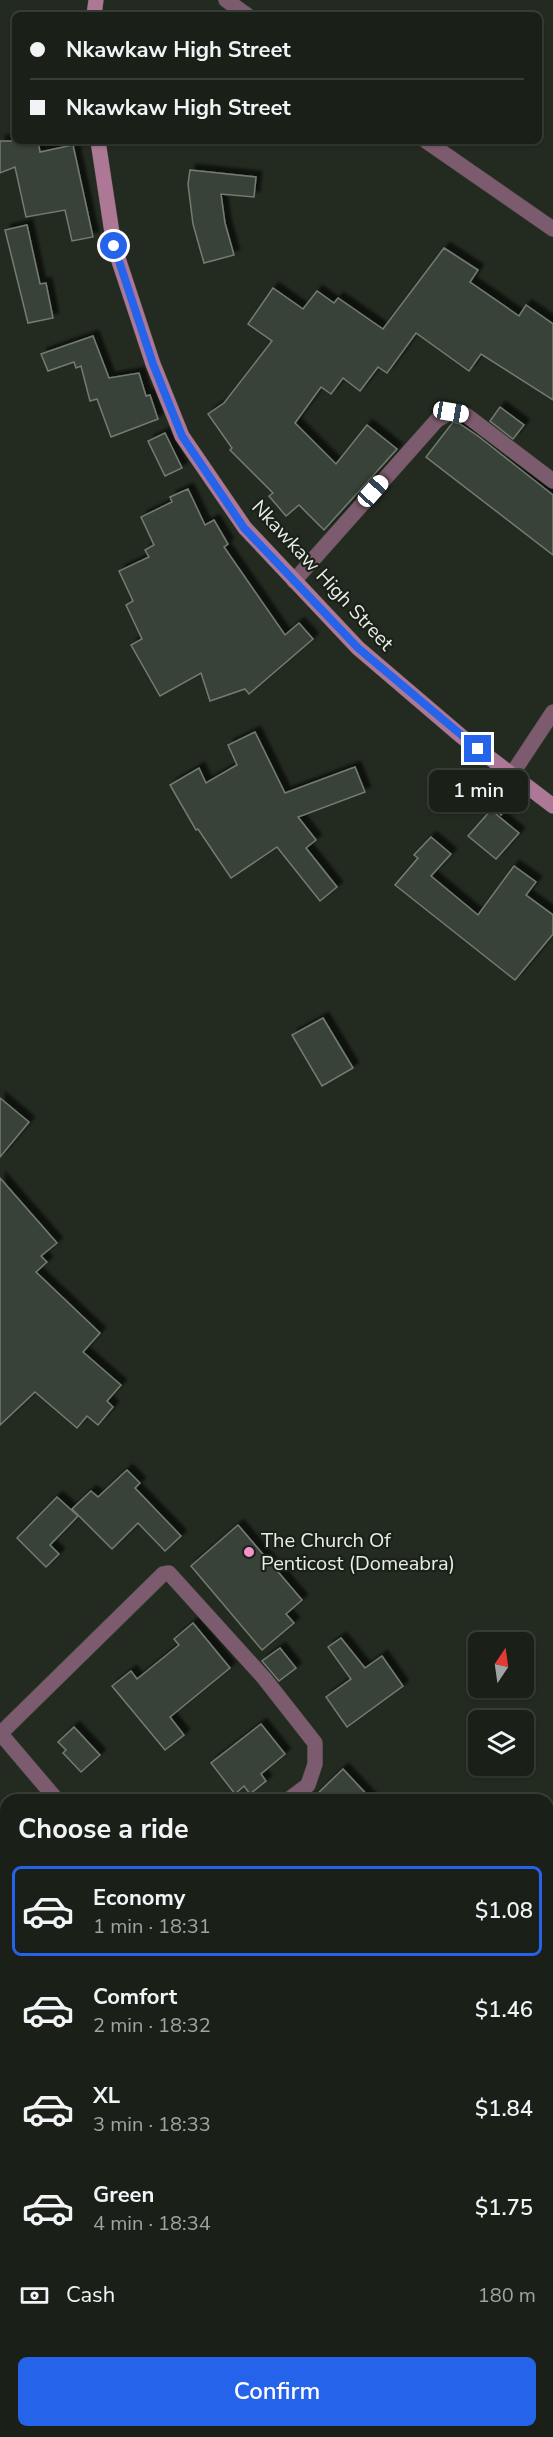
<!DOCTYPE html>
<meta charset="utf-8">
<style>
body{margin:0;font-family:"Nunito Sans",sans-serif;background:#272d25;color:#f1f3f6;height:100vh;display:flex;flex-direction:column;font-size:22px;white-space:nowrap}
*{box-sizing:border-box;margin:0}
p{font-size:20px;color:#9fa3a2}
.icon{flex:none;width:33px;height:33px;fill:none;stroke:currentColor;stroke-width:2;stroke-linecap:round;stroke-linejoin:round}
.map{position:relative;flex:1;overflow:hidden}
.details{position:absolute;left:0px;top:1794px;width:554px;height:644px;display:flex;flex-direction:column;background:#1a2018;border-radius:18px 18px 0 0;box-shadow:0 2px 4px #0004,0 0 0 2px #383e37}
.details>*{flex:none}
.top-card{position:absolute;left:12px;top:12px;width:530px;height:132px;border-radius:9px;box-shadow:0 2px 4px #0004,0 0 0 2px #383e37;display:grid;align-content:center;height:132px;padding:0 18px;background:#1a2018}
.needle{width:39px;rotate:13deg}
.fabs{position:absolute;left:468px;top:1632px;display:grid;gap:12px}
.fabs a{display:grid;place-items:center;width:66px;height:66px;border-radius:9px;background:#1a2018;box-shadow:0 2px 4px #0004,0 0 0 2px #383e37;font-size:30px}
.end{position:absolute;width:27px;height:27px;margin:-14px;border:8px solid #2563eb;background:#fff;box-shadow:0 0 0 3px #fff}
.from{border-radius:50%}
.bubble{position:absolute;height:42px;border-radius:9px;background:#1a2018;box-shadow:0 2px 4px #0004,0 0 0 2px #383e37;font-size:20px;font-weight:600;line-height:42px;text-align:center}
.car{position:absolute;width:18px;height:36px;margin:-18px -9px;border-radius:8px;box-shadow:0 0 4px 2px #0007;background:linear-gradient(#fff 24%,#345 0 40%,#fff 0 76%,#345 0 86%,#fff 0)}
.top-card b{display:flex;align-items:center;gap:21px;height:57px;font-size:22px}
.top-card b+b{border-top:2px solid #383e37}
.top-card i{width:15px;height:15px;background:#f1f3f6}
ul{padding:0;list-style:none}
li{display:flex;align-items:center;gap:18px;height:90px;margin:0 12px 9px;padding:0 6px;border:3px solid transparent;border-radius:9px}
li div{flex:1}
li b{display:block;font-size:22px}
li em{font-style:normal;font-weight:600}
li.active{border-color:#2563eb}
li>.icon{width:54px;height:54px;stroke-width:1.5}
h2{padding:0 18px;font-size:27px;line-height:72px}
.pay{display:flex;align-items:center;gap:15px;height:66px;padding:0 18px;font-size:22px}
.pay p{margin-inline-start:auto}
.action{display:flex;gap:12px;margin-top:auto;padding:12px 18px}
.action a{flex:1;height:69px;border-radius:9px;background:#2563eb;color:#fff;font-size:24px;font-weight:600;line-height:69px;text-align:center}
.map>svg:first-child{display:block}
</style>
<div class="map">
<svg width="553" height="2437" viewBox="0 0 553 2437">
<defs>
<filter id="shadow"><feDropShadow dx="5.5" dy="-5.5" stdDeviation="1.5" flood-color="#0009"/></filter>
</defs>
<rect width="100%" height="100%" fill="#232b20"/>
<!-- building -->
<g fill="#394237" stroke="#727c6f" stroke-width="1.5" filter="url(#shadow)">
<polygon points="0,141 38,141 40,152 73,145 93,237 72,241 65,210 26,217 15,167 0,173"/>
<polygon points="190,170 256,177 254,197 221,194 225,223 234,255 204,263 193,224 188,184"/>
<polygon points="27,225 40,284 46,283 53,318 28,323 5,230"/>
<polygon points="444,248 478,270 470,282 519,316 526,305 553,324 553,400 481,354 469,371 416,333 387,373 378,367 360,391 343,378 331,394 321,387 295,423 336,464 367,425 397,449 324,530 299,505 286,516 269,496 273,493 230,450 232,448 208,414 224,403 272,341 248,324 273,288 303,309 317,291 334,303 338,298 383,329"/>
<polygon points="93,336 109,378 139,373 146,396 150,395 158,419 111,437 97,399 90,401 81,366 76,368 74,362 48,371 41,354"/>
<polygon points="500,407 524,425 513,439 490,421"/>
<polygon points="453,422 460,424 478,436 553,495 553,555 426,457"/>
<polygon points="165,433 182,468 165,476 148,441"/>
<polygon points="188,489 205,525 214,520 228,544 224,547 285,635 299,623 313,639 249,694 245,689 210,701 201,673 160,696 131,645 142,639 126,605 133,601 119,571 149,557 145,550 154,545 141,517 172,502 170,497"/>
<polygon points="255,732 285,793 355,767 365,792 298,817 316,840 306,848 337,887 320,901 277,847 231,878 198,829 196,830 170,785 199,768 206,783 237,765 228,745"/>
<polygon points="495,781 516,798 501,815 481,797"/>
<polygon points="491,810 519,833 496,859 468,836"/>
<polygon points="431,837 451,854 431,876 478,915 514,866 536,882 526,895 553,915 553,934 515,980 395,885 418,858 414,855"/>
<polygon points="323,1018 353,1068 322,1086 292,1035"/>
<polygon points="0,1098 29,1122 0,1157"/>
<polygon points="0,1178 57,1243 41,1256 47,1262 36,1272 100,1333 83,1352 121,1385 107,1401 113,1407 98,1425 87,1416 77,1428 35,1392 0,1425"/>
<polygon points="127,1470 140,1483 135,1488 181,1536 165,1551 138,1523 112,1549 72,1509 91,1491 98,1497"/>
<polygon points="57,1497 78,1516 50,1545 59,1554 46,1567 17,1538"/>
<polygon points="238,1525 302,1600 286,1614 294,1623 262,1650 191,1566"/>
<polygon points="193,1623 230,1668 170,1717 184,1735 165,1750 112,1686 131,1671 137,1679 179,1645 174,1639"/>
<polygon points="341,1638 365,1668 382,1656 403,1686 347,1727 326,1697 351,1679 328,1647"/>
<polygon points="280,1648 296,1668 279,1681 262,1661"/>
<polygon points="261,1724 285,1754 261,1774 266,1781 250,1794 244,1786 235,1794 211,1763"/>
<polygon points="74,1727 100,1755 81,1772 63,1753 66,1750 58,1742"/>
<polygon points="343,1769 372,1800 311,1800"/>
</g>
<g fill="none" stroke-linecap="round" stroke-linejoin="round">
<!-- minor casing -->
<g stroke="#3f463c" stroke-width="16">
<g id="minor">
<polyline points="226,0 247,15"/>
<polyline points="426,141 553,229"/>
<polyline points="294,581 437,420 451,412 466,415 553,481"/>
<polyline points="512,774 553,712"/>
<polyline points="0,1733 57,1800"/>
<polyline points="0,1734 163,1574 169,1573 264,1678 315,1743 315,1764 308,1785 288,1800"/>
<polyline points="0,2097 6,2104"/>
<polyline points="548,2314 553,2320"/>
<polyline points="0,2321 6,2326"/>
<polyline points="0,2430 6,2424"/>
<polyline points="313,2432 318,2437"/>
<polyline points="360,2437 366,2432"/>
</g>
</g>
<!-- secondary casing -->
<g stroke="#3f463c" stroke-width="16">
<g id="secondary">
<polyline points="94,15 96,0"/>
<polyline points="98,141 114,246 153,364 182,436 245,528 358,648 461,736 553,806"/>
</g>
</g>
<!-- minor -->
<use href="#minor" stroke="#7d5b6e" stroke-width="15"/>
<!-- secondary -->
<use href="#secondary" stroke="#ad7796" stroke-width="15"/>
</g>
<g fill="none" stroke-linecap="round" stroke-linejoin="round">
<!-- route -->
<polyline stroke="#2563eb" stroke-width="8" points="114,246 153,364 182,436 244,528 358,648 478,749"/>
</g>
<!-- markers -->
<circle fill="#f790ce" stroke="#1a2117" stroke-width="2" cx="249" cy="1552" r="6"/>
<g text-anchor="middle" stroke-width="4.5" stroke-linejoin="round" paint-order="stroke">
<!-- street labels -->
<g font-size="20" fill="#e8eee7" stroke="#1a2117">
<text transform="translate(323 575) rotate(47)" y="7">Nkawkaw High Street</text>
</g>
<!-- poi labels -->
<g font-size="20" fill="#e8eee7" stroke="#1a2117" text-anchor="start">
<text x="261" y="1547">The Church Of<tspan x="261" dy="23">Penticost (Domeabra)</tspan></text>
</g>
</g>
</svg>
<div class="fabs">
<a><svg class="needle" viewBox="-14 -14 28 28"><path d="M0-13l5 13h-10z" fill="#e53935"/><path d="M0 13l5-13h-10z" fill="#9fa3a2"/></svg></a>
<a><svg class="icon" aria-label="layers" viewBox="0 0 24 24"><path d="M12 4l9 5-9 5-9-5zM3 14l9 5 9-5"/></svg></a>
</div>
<i class="end from" style="left:114px;top:246px"></i>
<i class="end" style="left:478px;top:749px"></i>
<div class="bubble" style="left:429px;top:770px;width:99px">1 min</div>
<i class="car" style="left:451px;top:412px;rotate:100deg"></i>
<i class="car" style="left:373px;top:491px;rotate:42deg"></i>
<div class="top-card">
<b><i class="from"></i>Nkawkaw High Street</b>
<b><i></i>Nkawkaw High Street</b>
</div>
<section class="details">
<h2>Choose a ride</h2>
<ul>
<li class="active"><svg class="icon" aria-label="car" viewBox="0 0 24 24"><path d="M5 17H2v-5l4-1 3-4h7l3 4 3 1v5h-3M9 17h6M6 11h13"/><circle cx="7" cy="17" r="2"/><circle cx="17" cy="17" r="2"/></svg><div><b>Economy</b><p>1 min · 18:31</p></div><em>$1.08</em></li>
<li><svg class="icon" aria-label="car" viewBox="0 0 24 24"><path d="M5 17H2v-5l4-1 3-4h7l3 4 3 1v5h-3M9 17h6M6 11h13"/><circle cx="7" cy="17" r="2"/><circle cx="17" cy="17" r="2"/></svg><div><b>Comfort</b><p>2 min · 18:32</p></div><em>$1.46</em></li>
<li><svg class="icon" aria-label="car" viewBox="0 0 24 24"><path d="M5 17H2v-5l4-1 3-4h7l3 4 3 1v5h-3M9 17h6M6 11h13"/><circle cx="7" cy="17" r="2"/><circle cx="17" cy="17" r="2"/></svg><div><b>XL</b><p>3 min · 18:33</p></div><em>$1.84</em></li>
<li><svg class="icon" aria-label="car" viewBox="0 0 24 24"><path d="M5 17H2v-5l4-1 3-4h7l3 4 3 1v5h-3M9 17h6M6 11h13"/><circle cx="7" cy="17" r="2"/><circle cx="17" cy="17" r="2"/></svg><div><b>Green</b><p>4 min · 18:34</p></div><em>$1.75</em></li>
</ul>
<div class="pay"><svg class="icon" aria-label="cash" viewBox="0 0 24 24"><path d="M3 7h18v10H3z"/><circle cx="12" cy="12" r="2"/></svg>Cash<p>180 m</p></div>
<div class="action"><a>Confirm</a></div>
</section>
</div>
